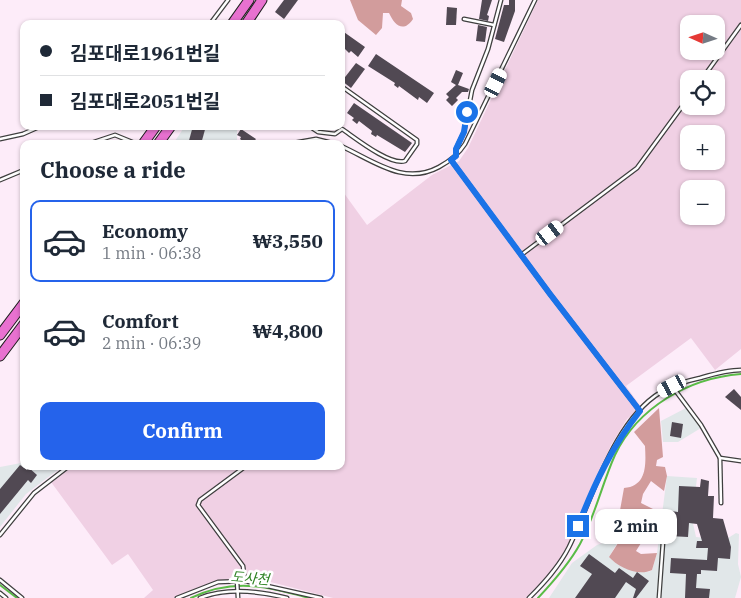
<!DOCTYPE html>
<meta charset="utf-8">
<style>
body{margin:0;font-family:"IBM Plex Serif","Noto Sans KR",serif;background:#f6f6f7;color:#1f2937;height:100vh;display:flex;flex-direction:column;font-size:19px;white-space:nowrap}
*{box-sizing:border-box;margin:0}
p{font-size:16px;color:#747a83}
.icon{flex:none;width:28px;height:28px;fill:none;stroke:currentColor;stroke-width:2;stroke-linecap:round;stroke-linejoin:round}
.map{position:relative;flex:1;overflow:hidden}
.drawer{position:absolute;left:20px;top:140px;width:325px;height:330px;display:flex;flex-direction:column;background:#fff;border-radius:10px;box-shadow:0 1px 4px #0004}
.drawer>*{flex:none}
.banner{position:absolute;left:20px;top:20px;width:325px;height:110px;border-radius:10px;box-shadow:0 1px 4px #0004;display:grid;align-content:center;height:110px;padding:0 20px;background:#fff}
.needle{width:32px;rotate:273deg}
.buttons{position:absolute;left:680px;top:15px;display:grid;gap:10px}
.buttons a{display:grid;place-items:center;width:45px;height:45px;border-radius:10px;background:#fff;box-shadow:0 1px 4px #0004;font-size:25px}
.end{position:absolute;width:22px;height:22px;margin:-11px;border:6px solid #1a73e8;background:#fff;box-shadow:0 0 0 2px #fff}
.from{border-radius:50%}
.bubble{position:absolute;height:35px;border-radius:10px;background:#fff;box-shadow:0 1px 4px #0004;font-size:16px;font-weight:800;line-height:35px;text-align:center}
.car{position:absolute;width:15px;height:30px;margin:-15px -8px;border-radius:6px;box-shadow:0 0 4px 1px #0007;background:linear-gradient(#fff 24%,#345 0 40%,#fff 0 76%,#345 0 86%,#fff 0)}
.banner b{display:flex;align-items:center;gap:18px;height:48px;font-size:19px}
.banner b+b{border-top:1px solid #e0e1e3}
.banner i{width:12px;height:12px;background:#1f2937}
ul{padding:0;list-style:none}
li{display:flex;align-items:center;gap:15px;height:82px;margin:0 10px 8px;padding:0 10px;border:2px solid transparent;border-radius:10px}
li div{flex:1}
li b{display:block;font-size:19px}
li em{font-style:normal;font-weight:800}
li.selected{border-color:#2563eb}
li>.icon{width:45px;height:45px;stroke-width:1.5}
h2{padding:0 20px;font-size:22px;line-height:60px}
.action{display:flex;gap:10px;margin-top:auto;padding:10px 20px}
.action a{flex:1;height:58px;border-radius:10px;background:#2563eb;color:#fff;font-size:20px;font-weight:800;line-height:58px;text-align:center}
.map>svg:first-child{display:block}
</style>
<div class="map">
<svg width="741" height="598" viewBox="0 0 741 598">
<rect width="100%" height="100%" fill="#fdecf9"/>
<!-- industrial -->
<g fill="#e1e7e9">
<polygon points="185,126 237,126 237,144 173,144"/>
<polygon points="686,408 701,428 678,442 663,442 661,421"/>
<polygon points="21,463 24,464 24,466 63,466 26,494 0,527 0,467"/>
<polygon points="667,476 697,478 692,519 696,537 725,540 736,533 739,534 738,564 741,577 735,598 549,598 572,563 597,545 616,538 619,540 609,557 648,572 652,570 657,553"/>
</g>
<!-- farmland -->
<path fill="#f0d0e4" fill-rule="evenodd" d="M 538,0 L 741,0 L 741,349 L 715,370 L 691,338 L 626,386 L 641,407 L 627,419 L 611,445 L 567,548 L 557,565 L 527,598 L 333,598 L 255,578 L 220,582 L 178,598 L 144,598 L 153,590 L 128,554 L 112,565 L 51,482 L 72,466 L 341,466 L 341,189 L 367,225 L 432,175 L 459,161 L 468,148 ZM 689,24 L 716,24 L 716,51 L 689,51 ZM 689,79 L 716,79 L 716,106 L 689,106 ZM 689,134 L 716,134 L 716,161 L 689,161 ZM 689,189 L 716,189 L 716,216 L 689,216 Z"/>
<!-- forest -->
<g fill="#d29c9c">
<path d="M 350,0 L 402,0 L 401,6 L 411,13 L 413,19 C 403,34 394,24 389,13 L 383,13 L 382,28 L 376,35 L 358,20 Z"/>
<path d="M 659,408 L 663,457 L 657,460 L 656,466 L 665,467 L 667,476 L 664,491 L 651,481 L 643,494 L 641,503 L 661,513 L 659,535 L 646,535 L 636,551 L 641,554 L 657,553 L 652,570 C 638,577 618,567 609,557 L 622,537 L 636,526 L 635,520 L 625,523 L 619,516 L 624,488 C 647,486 646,465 645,446 L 634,432 Z"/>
</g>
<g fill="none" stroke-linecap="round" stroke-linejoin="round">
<!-- stream -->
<g stroke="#5abc47" stroke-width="2">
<polyline points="0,585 17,598"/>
<path d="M 191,598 C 233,578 265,586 309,598"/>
<path d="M 538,598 C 553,582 569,564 580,544 C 595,516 602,484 615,455 C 638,407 689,378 741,374"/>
</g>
</g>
<!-- building -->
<g fill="#514953">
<polygon points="284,0 298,0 284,19 275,12"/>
<polygon points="482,0 492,0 487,15 489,16 488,21 479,19"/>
<polygon points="509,0 515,0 515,11 504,42 495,39 504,5 509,5"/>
<polygon points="447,7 457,8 456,25 446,25"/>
<polygon points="478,25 487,27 485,42 476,41"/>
<polygon points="341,30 365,47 358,57 351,51 349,53 341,45"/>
<polygon points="376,54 434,93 427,103 419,97 418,100 399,86 398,88 394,85 395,83 368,66"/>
<polygon points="356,63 365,69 351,88 342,81"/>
<polygon points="456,70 463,73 458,85 469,89 468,92 462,92 456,98 458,100 452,106 446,100 449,97 446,94 456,85 451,82"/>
<polygon points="354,103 412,143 405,152 377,135 376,137 371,134 372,131 359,121 357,124 352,120 354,118 347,113"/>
<polygon points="193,126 206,126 201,144 188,144"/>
<polygon points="241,129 256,139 252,144 246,144 240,139 241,137 237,135"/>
<polygon points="734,389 741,397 741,410 725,397"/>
<polygon points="672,422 683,424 681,438 670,436"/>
<polygon points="20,465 27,470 28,467 37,475 31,483 28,480 0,514 0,489"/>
<polygon points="701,479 709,481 708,496 714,496 713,518 723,519 731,547 730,559 718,558 717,571 701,570 701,574 697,574 696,588 710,589 709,598 685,598 686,574 670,573 671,558 707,560 708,548 696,548 697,541 702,541 697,524 689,523 688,537 669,536 671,511 678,512 679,486 700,487"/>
<polygon points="589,554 615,573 619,568 633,578 637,572 649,581 636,598 633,598 636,589 626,582 615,598 575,598 592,574 580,566"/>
</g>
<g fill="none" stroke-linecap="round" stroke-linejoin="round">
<!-- lane casing -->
<g stroke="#3f3f3f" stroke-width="5">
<g id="lane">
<polyline points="464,19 494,25"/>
<polyline points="210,24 228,0"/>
<polyline points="702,79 741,25"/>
<path d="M 309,126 L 318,132 L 335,134 L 342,129 C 354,137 390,166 405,161 L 417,144 L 417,140 L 341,86"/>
<polyline points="0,139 23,134 41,126"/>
<polyline points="88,144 115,135 137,144"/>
<polyline points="288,144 316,139 336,144"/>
<path d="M 341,146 C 374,161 404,186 439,167 C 450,161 458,155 465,144 L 535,0"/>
<polyline points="456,156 456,149 464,132 472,90 488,49 501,0"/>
<polyline points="451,160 550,294 640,411"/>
<polyline points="0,180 24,170"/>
<polyline points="521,255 637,168 689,97"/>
<polyline points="672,386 701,425 720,458 741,461"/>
<polyline points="720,458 721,503"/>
<polyline points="0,535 34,493 69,466"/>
<polyline points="0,580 22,598"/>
<polyline points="237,581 238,598"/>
<polyline points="245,581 243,566 198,505 200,500 246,466"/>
<polyline points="0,593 6,598"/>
<polyline points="177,598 218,582 245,581 321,598"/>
<path d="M 200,598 C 228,587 259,591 287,598"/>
<path d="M 529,598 C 544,583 559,567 569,547 C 592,500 613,421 661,392 C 673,385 686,381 700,378 C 714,374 727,370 741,370"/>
<polyline points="659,598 664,528"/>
</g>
</g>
<!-- primary casing -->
<g stroke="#1d1d1d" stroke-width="11">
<g id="primary">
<polyline points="232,24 249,0"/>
<polyline points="246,24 262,0"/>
<polyline points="143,144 156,126"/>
<polyline points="158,144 171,126"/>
<polyline points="0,335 24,303"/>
<polyline points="0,356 24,324"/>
</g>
</g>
<!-- lane -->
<use href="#lane" stroke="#fff" stroke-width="2.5"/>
<!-- primary -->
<use href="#primary" stroke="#e871d0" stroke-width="9"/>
</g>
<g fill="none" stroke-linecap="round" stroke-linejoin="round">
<!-- route -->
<path stroke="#1a73e8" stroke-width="6" d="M 467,112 L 464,132 L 456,149 L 456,156 L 451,160 L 550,294 L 640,411 C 612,446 594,485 578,526"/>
</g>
<g text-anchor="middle" stroke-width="5" stroke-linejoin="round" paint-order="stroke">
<!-- water labels -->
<g font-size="14" font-style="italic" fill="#2e8223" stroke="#fff">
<text transform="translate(250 578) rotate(5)" y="5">도사천</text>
</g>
</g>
</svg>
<div class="buttons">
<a><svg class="needle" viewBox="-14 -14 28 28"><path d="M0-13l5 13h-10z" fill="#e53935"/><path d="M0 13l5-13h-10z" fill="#747a83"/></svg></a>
<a><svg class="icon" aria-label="locate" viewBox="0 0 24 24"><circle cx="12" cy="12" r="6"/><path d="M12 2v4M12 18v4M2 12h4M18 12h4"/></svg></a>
<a>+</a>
<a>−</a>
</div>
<i class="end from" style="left:467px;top:112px"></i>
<i class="end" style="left:578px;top:526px"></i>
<div class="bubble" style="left:595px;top:509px;width:82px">2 min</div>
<i class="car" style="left:496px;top:83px;rotate:26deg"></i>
<i class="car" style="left:550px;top:233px;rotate:53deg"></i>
<i class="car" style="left:672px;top:386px;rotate:243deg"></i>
<div class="banner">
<b><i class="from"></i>김포대로1961번길</b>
<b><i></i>김포대로2051번길</b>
</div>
<section class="drawer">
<h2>Choose a ride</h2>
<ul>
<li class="selected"><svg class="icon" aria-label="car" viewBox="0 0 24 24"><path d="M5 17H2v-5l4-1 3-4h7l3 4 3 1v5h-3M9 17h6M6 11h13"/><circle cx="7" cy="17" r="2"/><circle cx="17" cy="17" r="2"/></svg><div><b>Economy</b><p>1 min · 06:38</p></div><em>₩3,550</em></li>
<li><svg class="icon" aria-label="car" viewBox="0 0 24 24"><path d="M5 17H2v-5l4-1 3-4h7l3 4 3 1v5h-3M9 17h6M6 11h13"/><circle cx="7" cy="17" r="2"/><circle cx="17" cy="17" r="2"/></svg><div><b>Comfort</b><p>2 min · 06:39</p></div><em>₩4,800</em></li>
</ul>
<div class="action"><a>Confirm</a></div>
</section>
</div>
